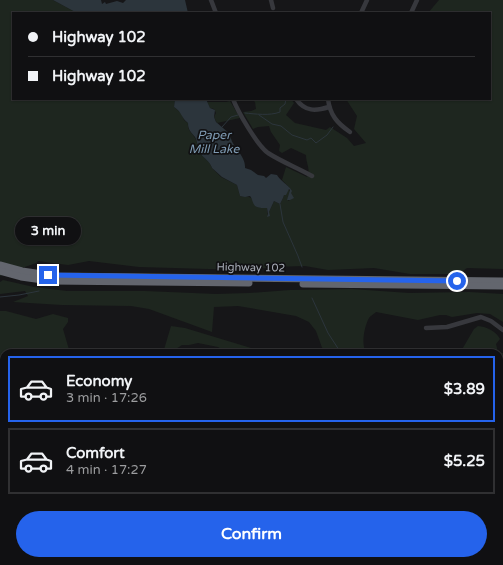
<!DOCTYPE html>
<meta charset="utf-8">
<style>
body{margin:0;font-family:"Varela Round",sans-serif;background:#19191b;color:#f1f3f6;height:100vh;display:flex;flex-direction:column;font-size:15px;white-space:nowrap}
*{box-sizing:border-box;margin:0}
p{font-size:13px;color:#9c9d9f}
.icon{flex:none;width:22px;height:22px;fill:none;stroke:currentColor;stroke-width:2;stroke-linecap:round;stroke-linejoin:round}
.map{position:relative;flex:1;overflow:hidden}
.sheet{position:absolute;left:0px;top:349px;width:503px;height:216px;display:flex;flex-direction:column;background:#101012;border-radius:12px 12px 0 0;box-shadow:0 1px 3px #0004,0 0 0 1px #303032}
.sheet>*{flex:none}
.banner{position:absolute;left:12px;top:12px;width:479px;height:88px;border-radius:0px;box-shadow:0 1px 3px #0004,0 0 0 1px #303032;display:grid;align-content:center;height:88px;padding:0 16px;background:#101012}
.end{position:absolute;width:18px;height:18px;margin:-9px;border:5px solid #2563eb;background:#fff;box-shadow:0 0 0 2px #fff}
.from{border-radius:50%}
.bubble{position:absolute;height:28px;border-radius:14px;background:#101012;box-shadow:0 1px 3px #0004,0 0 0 1px #303032;font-size:13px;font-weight:700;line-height:28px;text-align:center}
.banner b{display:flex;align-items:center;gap:14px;height:38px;font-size:15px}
.banner b+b{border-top:1px solid #303032}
.banner i{width:10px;height:10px;background:#f1f3f6}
ul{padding:7px 0 0;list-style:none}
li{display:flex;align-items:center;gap:12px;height:66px;margin:0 8px 6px;padding:0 8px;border:2px solid #303032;border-radius:0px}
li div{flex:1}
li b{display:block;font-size:15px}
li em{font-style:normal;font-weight:700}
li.on{border-color:#2563eb}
li>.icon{width:36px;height:36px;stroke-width:1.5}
.cta{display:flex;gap:8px;margin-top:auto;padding:8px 16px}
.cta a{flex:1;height:46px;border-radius:24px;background:#2563eb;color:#fff;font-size:16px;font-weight:700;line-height:46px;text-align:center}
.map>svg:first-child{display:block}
</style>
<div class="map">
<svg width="503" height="565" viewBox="0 0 503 565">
<rect width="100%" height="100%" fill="#161618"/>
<!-- green -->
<g fill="#1e261f">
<path d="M 0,0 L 53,0 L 77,13 L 13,13 L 13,99 L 175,99 L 174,107 L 182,114 L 184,120 L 188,123 C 187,131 193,133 196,140 C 198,144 197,149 200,153 C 203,158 210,161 212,168 L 221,177 L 237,185 L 240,196 C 252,197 251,196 257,207 L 267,208 L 268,217 L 269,212 L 274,201 L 280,204 L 283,198 L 284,194 L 289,189 L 290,192 L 289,194 L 288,201 L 290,200 C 291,188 290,188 282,180 L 286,167 L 307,177 C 311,169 306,164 306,155 L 291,148 L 282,153 L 279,151 L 280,145 L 271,132 L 269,126 L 258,127 L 253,129 L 243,112 L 251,111 L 256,109 L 255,102 L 252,99 L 291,99 L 294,103 L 286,115 L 295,123 L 326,130 L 330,127 L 347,138 L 354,146 L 366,143 L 354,129 L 357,116 L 346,99 L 490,99 L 490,13 L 428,13 L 439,0 L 503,0 L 503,269 L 467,268 L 459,274 L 410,274 L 374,268 L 328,270 L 305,266 L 271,267 L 244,270 L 139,267 L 89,261 L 68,265 L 38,261 L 36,263 L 0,276 Z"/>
<polygon points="230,101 240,118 217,123 214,117 216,113 214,109 210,108 207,102 226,102"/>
<path d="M 3,280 L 34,287 L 67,291 L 145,291 L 216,294 L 249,293 L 290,290 L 352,289 L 409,293 L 469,292 L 503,294 L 503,322 L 490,314 L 477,313 L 452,317 L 446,315 L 440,315 L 418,320 L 376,312 C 374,314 370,316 369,318 C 364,327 361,345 366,353 L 324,353 L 316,331 L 309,322 L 296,316 L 238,306 L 214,307 L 212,332 L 149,309 L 131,306 L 62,305 L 13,302 L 28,296 L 25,291 L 0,294 L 0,282 Z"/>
<polygon points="0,311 6,311 36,319 53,314 68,318 68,322 63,329 70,353 4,353 4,425 0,426"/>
<polygon points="171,326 185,328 268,353 227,353 218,347 198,343 189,345 182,345 170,353 163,353"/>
<path d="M 478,326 C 487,327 496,331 500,339 L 496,344 L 498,352 L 503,353 L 503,384 L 499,384 L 499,353 L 460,353 L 474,329 Z"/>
<polygon points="4,529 4,561 99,561 99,565 0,565 0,531"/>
<polygon points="174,561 211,561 211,565 167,565"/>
</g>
<!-- water -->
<g fill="#2c353c">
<polygon points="53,0 101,0 102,4 105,2 106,4 117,1 123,3 126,0 185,0 188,13 77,13"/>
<path d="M 175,99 L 206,99 L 210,108 L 215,110 L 214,117 L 216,122 L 230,134 C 231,147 246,155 245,168 L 251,170 L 258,175 L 264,176 L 266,178 L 271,174 L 277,175 C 280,181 288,184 292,191 L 291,193 L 294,198 L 290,200 L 287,200 L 290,190 L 289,189 L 286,195 L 284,195 L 283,198 L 280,204 L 274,201 L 269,212 L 270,216 L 267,217 L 268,214 L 267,208 C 264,208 259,208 257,207 C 252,205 253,199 250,196 L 245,197 L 240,196 L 237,185 L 222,177 L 212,168 C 210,161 203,158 200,153 C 197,148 198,142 195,137 C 191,132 188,130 188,123 C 181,118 183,113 174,107 Z"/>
</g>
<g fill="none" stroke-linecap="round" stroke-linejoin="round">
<!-- stream -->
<g stroke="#2c353c" stroke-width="1">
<path d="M 245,113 C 255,114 270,116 280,112 L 280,108 L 285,104 L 286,99"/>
<polyline points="259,115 272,124 281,126 292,135 307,140 311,138 316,143 327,135 333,127"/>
<polyline points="222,127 231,117 238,115"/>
<polyline points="280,204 283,222 298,256 302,267"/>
<polyline points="0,297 19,295 39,291"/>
<polyline points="312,298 328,333 341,353"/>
</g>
<!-- minor -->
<g stroke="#37383d" stroke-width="4.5">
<polyline points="211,0 216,13"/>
<polyline points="271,0 273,8"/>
<polyline points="361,13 367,0"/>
<polyline points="411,13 417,0"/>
<path d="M 233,99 C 238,112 257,145 268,153 C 282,162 298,168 312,176"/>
<path d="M 296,99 C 305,112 316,111 329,107"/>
<path d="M 328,99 C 330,115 337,123 350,132"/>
<polyline points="426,328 447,327 481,317 491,321 503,330"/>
<polyline points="499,412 503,414"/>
<polyline points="0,431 4,430"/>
<polyline points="0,463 4,478"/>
<polyline points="499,498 503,499"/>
<polyline points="0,506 4,501"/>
<polyline points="220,565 220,561"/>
<polyline points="270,565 270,561"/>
<polyline points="372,565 372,561"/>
</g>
<!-- highway -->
<g stroke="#63666e" stroke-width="7">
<polyline points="0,265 22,271 56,276 503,281"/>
<polyline points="0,271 21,277 50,281 249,283"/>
<polyline points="303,284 503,286"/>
</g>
</g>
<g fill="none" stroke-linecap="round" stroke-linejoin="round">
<!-- route -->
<polyline stroke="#2563eb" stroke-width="5" points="48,275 457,281"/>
</g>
<g text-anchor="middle" stroke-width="3.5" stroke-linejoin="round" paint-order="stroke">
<!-- street labels -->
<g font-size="11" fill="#a8adb8" stroke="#111113">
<text transform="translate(251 267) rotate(1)" y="4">Highway 102</text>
</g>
<!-- water labels -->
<g font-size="12" font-style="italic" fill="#7f9bb3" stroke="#111113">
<text x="214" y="139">Paper<tspan x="214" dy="14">Mill Lake</tspan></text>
</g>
</g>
</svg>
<i class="end from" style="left:457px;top:281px"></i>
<i class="end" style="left:48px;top:275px"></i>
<div class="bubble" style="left:15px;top:217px;width:66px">3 min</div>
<div class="banner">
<b><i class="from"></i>Highway 102</b>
<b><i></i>Highway 102</b>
</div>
<section class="sheet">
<ul>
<li class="on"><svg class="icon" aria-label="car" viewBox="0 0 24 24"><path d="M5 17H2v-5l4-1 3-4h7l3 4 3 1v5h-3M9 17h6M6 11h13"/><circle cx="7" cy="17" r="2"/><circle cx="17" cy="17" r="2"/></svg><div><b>Economy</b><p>3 min · 17:26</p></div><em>$3.89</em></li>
<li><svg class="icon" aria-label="car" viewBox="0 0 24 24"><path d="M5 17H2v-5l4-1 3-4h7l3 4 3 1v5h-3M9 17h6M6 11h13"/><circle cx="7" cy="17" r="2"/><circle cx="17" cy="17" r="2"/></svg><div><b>Comfort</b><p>4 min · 17:27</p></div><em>$5.25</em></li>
</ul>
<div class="cta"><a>Confirm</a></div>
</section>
</div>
